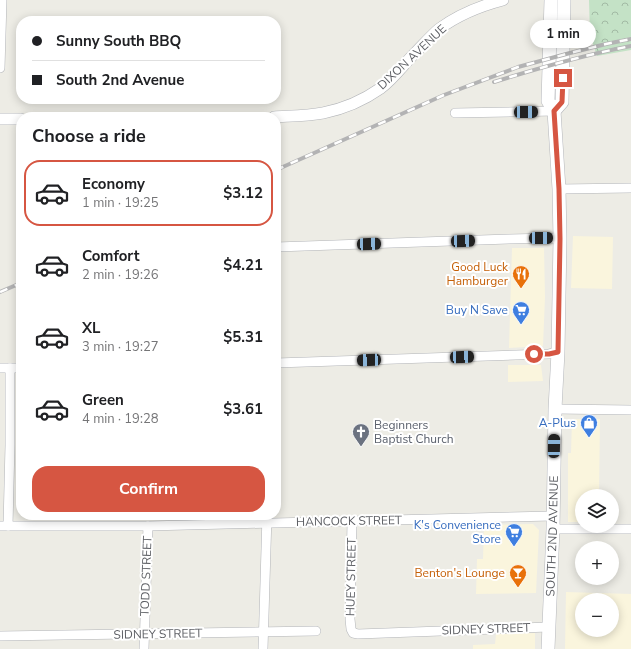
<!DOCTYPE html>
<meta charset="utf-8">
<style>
body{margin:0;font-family:"Nunito Sans",sans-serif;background:#f6f6f6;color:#202124;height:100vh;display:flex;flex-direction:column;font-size:15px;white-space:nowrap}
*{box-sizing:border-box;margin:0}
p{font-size:13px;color:#757577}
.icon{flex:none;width:22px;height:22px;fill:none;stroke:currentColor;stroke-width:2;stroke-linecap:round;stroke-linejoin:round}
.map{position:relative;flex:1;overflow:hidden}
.panel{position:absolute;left:16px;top:112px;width:265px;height:408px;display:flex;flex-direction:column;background:#fff;border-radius:16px;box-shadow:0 2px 10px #0003}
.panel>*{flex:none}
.banner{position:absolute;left:16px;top:16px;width:265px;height:88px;border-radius:16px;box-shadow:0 2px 10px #0003;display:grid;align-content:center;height:88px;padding:0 16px;background:#fff}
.buttons{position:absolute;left:575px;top:489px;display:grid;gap:8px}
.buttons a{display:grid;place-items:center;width:44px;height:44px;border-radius:50%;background:#fff;box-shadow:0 2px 10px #0003;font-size:20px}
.end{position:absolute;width:18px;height:18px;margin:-9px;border:5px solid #d65642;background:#fff;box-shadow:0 0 0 2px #fff}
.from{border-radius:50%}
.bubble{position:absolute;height:28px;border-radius:14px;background:#fff;box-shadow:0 2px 10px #0003;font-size:13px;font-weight:700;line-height:28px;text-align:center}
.car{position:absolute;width:12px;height:24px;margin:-12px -6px;border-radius:5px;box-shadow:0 0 3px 1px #0007;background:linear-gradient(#222 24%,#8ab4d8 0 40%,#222 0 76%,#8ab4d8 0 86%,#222 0)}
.banner b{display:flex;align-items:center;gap:14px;height:38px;font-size:15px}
.banner b+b{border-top:1px solid #e0e0e0}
.banner i{width:10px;height:10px;background:#202124}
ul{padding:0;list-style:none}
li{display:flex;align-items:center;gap:12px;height:66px;margin:0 8px 6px;padding:0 8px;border:2px solid transparent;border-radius:16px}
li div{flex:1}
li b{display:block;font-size:15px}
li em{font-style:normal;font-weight:700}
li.selected{border-color:#d65642}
li>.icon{width:36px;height:36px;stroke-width:1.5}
h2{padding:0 16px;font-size:18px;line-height:48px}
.cta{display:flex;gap:8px;margin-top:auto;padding:8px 16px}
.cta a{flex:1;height:46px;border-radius:16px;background:#d65642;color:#fff;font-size:16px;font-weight:700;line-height:46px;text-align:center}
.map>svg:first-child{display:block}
</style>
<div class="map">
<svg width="631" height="649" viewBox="0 0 631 649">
<defs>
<pattern id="forest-crowns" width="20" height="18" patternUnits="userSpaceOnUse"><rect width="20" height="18" fill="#c4e2c6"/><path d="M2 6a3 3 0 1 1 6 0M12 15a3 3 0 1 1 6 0" fill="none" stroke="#a2baa4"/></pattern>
</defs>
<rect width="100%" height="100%" fill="#edece5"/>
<!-- commercial -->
<g fill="#faf5dd" fill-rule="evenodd">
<polygon points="573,236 613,237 612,289 571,288"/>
<polygon points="512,248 544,248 545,297 543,346 509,348"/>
<polygon points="508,365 541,365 543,381 508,382"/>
<polygon points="572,419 600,419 599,496 582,496 582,522 568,522 568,453 571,453"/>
<polygon points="533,524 539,530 536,593 476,594 477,559 483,559 484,525"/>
<path d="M 566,592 L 631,594 L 631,649 L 565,649 ZM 582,600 L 612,600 L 612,630 L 582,630 Z"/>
<polygon points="535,633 535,649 473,649 473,645 495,644 496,634"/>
</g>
<!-- forest -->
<polygon fill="url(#forest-crowns)" points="589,0 631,0 631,50 597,56 590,35"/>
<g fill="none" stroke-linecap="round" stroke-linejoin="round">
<!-- minor casing -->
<g stroke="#b2b4b8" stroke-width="10">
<g id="minor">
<polyline points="0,68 2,0"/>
<polyline points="455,113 554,111"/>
<polyline points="559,189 631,188"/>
<polyline points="276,247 509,239 552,238 560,239"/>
<polyline points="276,363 549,354 558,352"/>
<polyline points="0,368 21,368"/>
<polyline points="555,409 631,410"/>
<polyline points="352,522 350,619 351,629 353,633 358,634 549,627"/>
<polyline points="0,526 148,526 553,516"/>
<polyline points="8,526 10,445 10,368"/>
<polyline points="553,529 631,529"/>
<polyline points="0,636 316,631"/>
<polyline points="144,649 148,526"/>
<polyline points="263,649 267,515"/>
</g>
</g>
<!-- tertiary casing -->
<g stroke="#b2b4b8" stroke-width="12">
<g id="tertiary">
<path d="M 274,117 C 290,116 307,116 323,113 C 343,109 364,100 381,88 C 394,78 404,64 415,53 C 423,45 431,36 439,29 C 458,15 480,6 503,0"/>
<polyline points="0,119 21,119"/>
</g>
</g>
<!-- secondary casing -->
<g stroke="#b4b6bb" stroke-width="14">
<g id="secondary">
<polyline points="554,111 562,102 564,0"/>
<path id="s1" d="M 548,649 L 553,529 L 555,409 L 558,352 L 560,239 L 559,189 L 554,111 L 548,101 L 551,0"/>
</g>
</g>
<!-- minor -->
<use href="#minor" stroke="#fff" stroke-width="9"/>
<!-- tertiary -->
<use href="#tertiary" stroke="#fff" stroke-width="11"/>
<!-- secondary -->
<use href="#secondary" stroke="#fff" stroke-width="13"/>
<!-- rail casing -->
<g stroke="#b3b3b4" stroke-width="4">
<g id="rail">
<path d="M 494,82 C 539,68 584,55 631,46"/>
<polyline points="276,170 444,95 518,67 570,53 606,44 631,39"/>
<polyline points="0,292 21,283"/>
</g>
</g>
<!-- rail -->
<use href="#rail" stroke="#fff" stroke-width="2.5" stroke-dasharray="8" stroke-linecap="butt"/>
</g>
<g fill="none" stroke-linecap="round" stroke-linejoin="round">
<!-- route -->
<polyline stroke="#d65642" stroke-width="5" points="534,354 549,354 558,352 560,239 559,189 554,111 562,102 563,78"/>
</g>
<!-- icons -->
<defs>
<g id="restaurant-pin" transform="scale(0.9)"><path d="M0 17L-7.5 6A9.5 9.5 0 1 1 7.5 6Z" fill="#e8710a" stroke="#fff"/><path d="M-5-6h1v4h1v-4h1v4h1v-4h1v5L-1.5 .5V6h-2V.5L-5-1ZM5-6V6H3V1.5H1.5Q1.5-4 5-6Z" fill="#fff"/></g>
<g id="supermarket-pin" transform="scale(0.9)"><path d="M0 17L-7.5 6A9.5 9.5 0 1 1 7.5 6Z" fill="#3f7fe0" stroke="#fff"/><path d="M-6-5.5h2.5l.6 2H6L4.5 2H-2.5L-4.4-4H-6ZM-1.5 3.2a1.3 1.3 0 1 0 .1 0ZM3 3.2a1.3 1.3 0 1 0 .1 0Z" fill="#fff"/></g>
<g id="shop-pin" transform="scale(0.9)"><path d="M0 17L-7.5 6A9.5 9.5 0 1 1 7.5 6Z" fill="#3f7fe0" stroke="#fff"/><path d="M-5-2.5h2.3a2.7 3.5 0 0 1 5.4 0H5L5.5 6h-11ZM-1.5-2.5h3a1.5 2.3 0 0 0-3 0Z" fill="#fff"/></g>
<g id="church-pin" transform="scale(0.9)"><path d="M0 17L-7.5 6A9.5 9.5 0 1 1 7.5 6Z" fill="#6b7280" stroke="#fff"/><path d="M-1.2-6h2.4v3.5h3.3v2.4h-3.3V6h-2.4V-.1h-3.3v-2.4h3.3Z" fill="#fff"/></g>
<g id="bar-pin" transform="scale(0.9)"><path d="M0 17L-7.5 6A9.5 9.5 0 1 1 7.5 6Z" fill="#e8710a" stroke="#fff"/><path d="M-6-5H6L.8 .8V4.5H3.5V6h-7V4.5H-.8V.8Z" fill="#fff"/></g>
</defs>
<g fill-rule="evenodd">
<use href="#restaurant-pin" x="521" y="274"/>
<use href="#supermarket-pin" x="521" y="310"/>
<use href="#shop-pin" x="589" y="423"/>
<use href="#church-pin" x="361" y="432"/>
<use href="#supermarket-pin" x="514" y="532"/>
<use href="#bar-pin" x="518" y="573"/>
</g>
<g text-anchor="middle" stroke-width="4" stroke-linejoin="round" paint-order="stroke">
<!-- street labels -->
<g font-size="12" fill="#5d5f64" stroke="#fff">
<text transform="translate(412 57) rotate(-43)" y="4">DIXON AVENUE</text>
<text transform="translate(349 521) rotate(-1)" y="4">HANCOCK STREET</text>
<text dy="4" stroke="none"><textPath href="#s1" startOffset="113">SOUTH 2ND AVENUE</textPath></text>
<text transform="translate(146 576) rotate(-88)" y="4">TODD STREET</text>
<text transform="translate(351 577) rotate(-89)" y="4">HUEY STREET</text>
<text transform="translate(486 629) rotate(-2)" y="4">SIDNEY STREET</text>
<text transform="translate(158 634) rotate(-1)" y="4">SIDNEY STREET</text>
</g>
<!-- food labels -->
<g font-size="12" fill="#c56008" stroke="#fff" text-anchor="end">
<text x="508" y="271">Good Luck<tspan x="508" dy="14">Hamburger</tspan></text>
<text x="505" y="577">Benton's Lounge</text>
</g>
<!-- shop labels -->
<g font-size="12" fill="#366cbe" stroke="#fff" text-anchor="end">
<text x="508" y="314">Buy N Save</text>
<text x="576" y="427">A-Plus</text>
<text x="501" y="529">K's Convenience<tspan x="501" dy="14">Store</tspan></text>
</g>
<!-- worship labels -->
<g font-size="12" fill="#5b616d" stroke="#fff" text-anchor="start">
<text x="374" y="429">Beginners<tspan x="374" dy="14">Baptist Church</tspan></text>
</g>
</g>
</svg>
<div class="buttons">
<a><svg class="icon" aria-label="layers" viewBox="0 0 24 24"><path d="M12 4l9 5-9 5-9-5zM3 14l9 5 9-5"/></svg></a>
<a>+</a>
<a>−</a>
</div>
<i class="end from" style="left:534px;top:354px"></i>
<i class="end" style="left:563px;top:78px"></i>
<div class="bubble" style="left:530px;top:20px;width:66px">1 min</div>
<i class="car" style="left:526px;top:112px;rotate:89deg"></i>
<i class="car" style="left:541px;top:238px;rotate:89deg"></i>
<i class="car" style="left:463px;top:241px;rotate:88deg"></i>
<i class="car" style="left:369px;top:244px;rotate:88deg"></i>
<i class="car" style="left:462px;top:357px;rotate:88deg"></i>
<i class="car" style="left:369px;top:360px;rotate:268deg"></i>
<i class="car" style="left:554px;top:446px;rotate:1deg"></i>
<div class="banner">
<b><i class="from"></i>Sunny South BBQ</b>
<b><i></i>South 2nd Avenue</b>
</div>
<section class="panel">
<h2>Choose a ride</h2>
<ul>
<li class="selected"><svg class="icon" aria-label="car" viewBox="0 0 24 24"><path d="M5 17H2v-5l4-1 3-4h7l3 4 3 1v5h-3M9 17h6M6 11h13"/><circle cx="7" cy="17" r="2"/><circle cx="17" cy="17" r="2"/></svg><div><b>Economy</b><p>1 min · 19:25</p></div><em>$3.12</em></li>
<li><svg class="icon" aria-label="car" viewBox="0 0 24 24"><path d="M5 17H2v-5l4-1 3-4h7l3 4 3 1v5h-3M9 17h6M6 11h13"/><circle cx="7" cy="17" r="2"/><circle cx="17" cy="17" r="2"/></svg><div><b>Comfort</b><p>2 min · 19:26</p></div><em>$4.21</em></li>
<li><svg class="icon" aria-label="car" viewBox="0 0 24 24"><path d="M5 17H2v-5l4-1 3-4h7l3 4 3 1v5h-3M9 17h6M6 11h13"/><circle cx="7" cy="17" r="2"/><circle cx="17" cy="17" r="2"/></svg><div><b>XL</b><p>3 min · 19:27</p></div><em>$5.31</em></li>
<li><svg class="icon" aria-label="car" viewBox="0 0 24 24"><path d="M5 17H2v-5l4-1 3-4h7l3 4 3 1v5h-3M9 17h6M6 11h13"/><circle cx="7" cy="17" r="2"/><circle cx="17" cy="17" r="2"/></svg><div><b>Green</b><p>4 min · 19:28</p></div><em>$3.61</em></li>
</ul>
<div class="cta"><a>Confirm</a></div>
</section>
</div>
